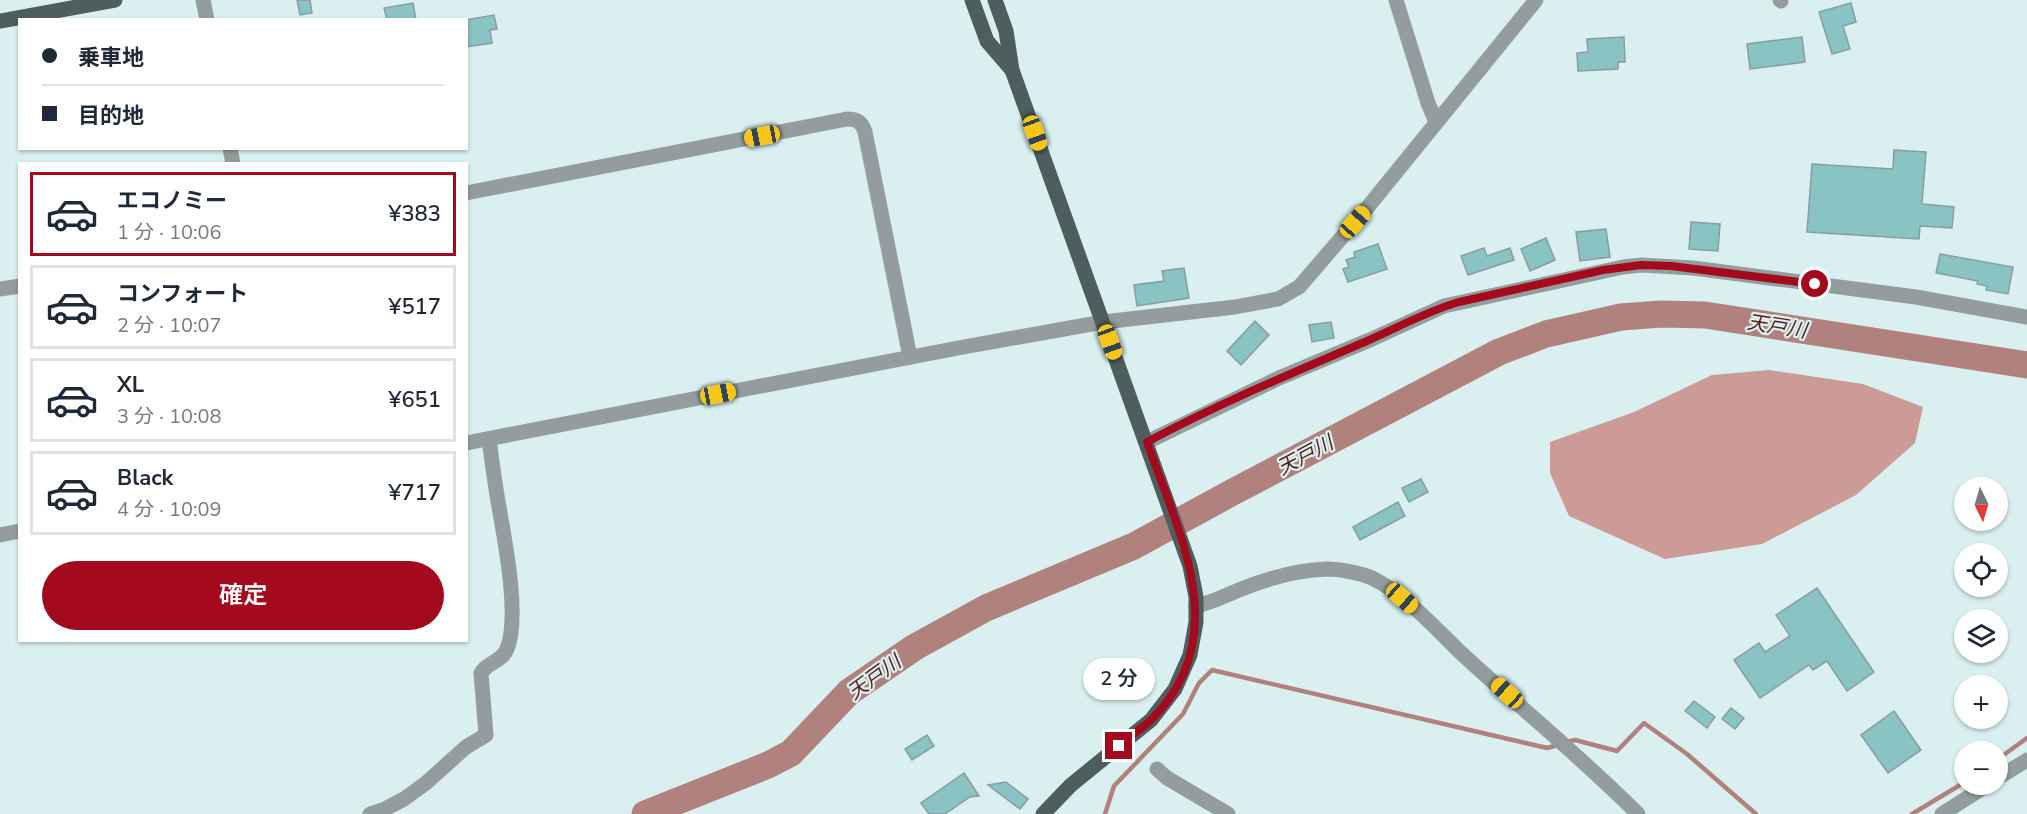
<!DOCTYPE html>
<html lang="ja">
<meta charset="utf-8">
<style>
body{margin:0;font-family:"Nunito Sans","Noto Sans JP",sans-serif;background:#f2f2f3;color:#1f2937;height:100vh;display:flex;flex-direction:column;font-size:22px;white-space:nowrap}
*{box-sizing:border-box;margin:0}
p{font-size:20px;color:#747a83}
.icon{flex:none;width:33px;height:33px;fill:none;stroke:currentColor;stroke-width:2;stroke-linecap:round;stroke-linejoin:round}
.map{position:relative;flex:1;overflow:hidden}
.drawer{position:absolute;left:18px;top:162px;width:450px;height:480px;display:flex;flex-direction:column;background:#fff;border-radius:0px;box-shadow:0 2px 4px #0004}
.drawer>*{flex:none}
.banner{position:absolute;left:18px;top:18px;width:450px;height:132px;border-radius:0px;box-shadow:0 2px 4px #0004;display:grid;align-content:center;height:132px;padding:0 24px;background:#fff}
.needle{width:39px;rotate:175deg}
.fabs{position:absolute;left:1954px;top:477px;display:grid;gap:12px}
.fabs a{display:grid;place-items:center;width:54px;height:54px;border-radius:50%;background:#fff;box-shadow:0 2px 4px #0004;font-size:30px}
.end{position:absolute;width:27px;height:27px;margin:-14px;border:8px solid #a40a1e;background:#fff;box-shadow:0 0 0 3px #fff}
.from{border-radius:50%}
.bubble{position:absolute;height:42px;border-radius:21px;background:#fff;box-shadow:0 2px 4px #0004;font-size:20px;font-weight:600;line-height:42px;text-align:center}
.car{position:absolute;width:18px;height:36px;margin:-18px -9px;border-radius:8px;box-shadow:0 0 4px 2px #0007;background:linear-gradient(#f5c518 24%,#345 0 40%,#f5c518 0 76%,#345 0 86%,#f5c518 0)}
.banner b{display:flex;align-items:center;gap:21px;height:57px;font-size:22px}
.banner b+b{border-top:2px solid #e0e1e3}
.banner i{width:15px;height:15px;background:#1f2937}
ul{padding:10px 0 0;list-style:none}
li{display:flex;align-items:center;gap:18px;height:84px;margin:0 12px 9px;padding:0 12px;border:3px solid #e0e1e3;border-radius:0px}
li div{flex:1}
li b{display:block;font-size:22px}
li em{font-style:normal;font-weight:600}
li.selected{border-color:#a40a1e}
li>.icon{width:54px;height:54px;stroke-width:1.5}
.primary-button{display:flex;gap:12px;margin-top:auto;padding:12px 24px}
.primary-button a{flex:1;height:69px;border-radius:36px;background:#a40a1e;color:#fff;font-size:24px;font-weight:600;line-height:69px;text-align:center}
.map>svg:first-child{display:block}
</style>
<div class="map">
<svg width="2027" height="814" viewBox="0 0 2027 814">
<rect width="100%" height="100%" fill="#daf0f0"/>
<!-- forest -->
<polygon fill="#cc9b97" points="1769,370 1863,384 1923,407 1915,443 1856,495 1762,544 1665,559 1569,516 1550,473 1550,442 1634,412 1712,375"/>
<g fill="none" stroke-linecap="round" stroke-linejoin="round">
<!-- stream -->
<g stroke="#b0817d" stroke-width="4.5">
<polyline points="1566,742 1575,740 1617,751 1644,723 1687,754 1756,814"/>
<polyline points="1998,759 2027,738"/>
<polyline points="1105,814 1114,786 1183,714 1199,683 1212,670 1547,748 1558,745"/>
<polyline points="1912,814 1965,782"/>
</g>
<!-- river -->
<polyline stroke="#b0817d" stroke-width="27" points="645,814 768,765 791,753 849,692 915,647 986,608 1134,546 1231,493 1499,352 1546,334 1621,317 1661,314 1705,315 2027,365"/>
</g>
<!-- building -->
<g fill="#89c3c3" stroke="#899d9d" stroke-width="1.5">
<polygon points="297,0 310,0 312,13 300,15"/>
<polygon points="413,3 416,20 387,20 384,8"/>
<polygon points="1851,3 1856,22 1843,26 1850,49 1832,54 1819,12"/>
<polygon points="494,15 497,29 490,30 492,43 466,47 466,20"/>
<polygon points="1624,37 1625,62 1618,62 1618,69 1578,71 1577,53 1588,52 1587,39"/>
<polygon points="1802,37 1805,62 1750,69 1747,44"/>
<polygon points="1894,150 1926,152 1922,204 1954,207 1952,228 1920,226 1919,239 1807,232 1812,164 1893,169"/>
<polygon points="1691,222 1720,224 1718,251 1689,249"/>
<polygon points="1606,229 1610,257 1580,261 1576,232"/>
<polygon points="1546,238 1555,260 1530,271 1521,249"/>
<polygon points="1378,244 1387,269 1348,282 1343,269 1349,267 1346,260 1355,257 1354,252"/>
<polygon points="1484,248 1487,256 1510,248 1514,260 1468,275 1461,256"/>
<polygon points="1940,254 2013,267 2008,294 1986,290 1987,286 1977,284 1978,281 1936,273"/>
<polygon points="1184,268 1189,298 1137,306 1134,285 1164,281 1162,271"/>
<polygon points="1255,321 1269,335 1241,365 1227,351"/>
<polygon points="1331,322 1334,338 1312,342 1309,325"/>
<polygon points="1421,479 1428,492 1409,502 1402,488"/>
<polygon points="1398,502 1405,516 1360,540 1353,527"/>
<polygon points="1817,588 1874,672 1847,691 1827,661 1813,670 1809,665 1760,698 1734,660 1759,643 1765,652 1790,636 1776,615"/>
<polygon points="1694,701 1715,717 1707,728 1685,711"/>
<polygon points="1731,708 1744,718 1735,729 1722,719"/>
<polygon points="1894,711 1921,750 1888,773 1861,735"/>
<polygon points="927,735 934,746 912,760 905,749"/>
<polygon points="964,773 979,796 970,797 945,814 929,814 921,803"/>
<polygon points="1006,782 1028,799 1020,809 988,785"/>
</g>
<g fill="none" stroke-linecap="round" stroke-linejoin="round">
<!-- street -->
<g stroke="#949d9d" stroke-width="15">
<polyline points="203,0 207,20"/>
<polyline points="1396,0 1428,103 1436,122"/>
<polyline points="1780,0 1781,1"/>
<polyline points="230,148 233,164"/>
<path d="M 466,193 L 847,119 C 857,119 862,122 865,132 L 910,357"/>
<polyline points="0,289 20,286"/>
<polyline points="1147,442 1279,378 1372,339 1444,306 1623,267 1641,265 1693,268 1916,297 2027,317"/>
<polyline points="466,443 958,348 1103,322 1235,307 1278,299 1299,287 1318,265 1367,208 1536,0"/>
<polyline points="0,535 20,531"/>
<path d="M 1196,606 C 1211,603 1224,596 1239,590 C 1266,579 1297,570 1327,569 C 1340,569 1360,573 1372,578 C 1406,595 1432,625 1459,651 C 1518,706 1581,757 1638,814"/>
<polyline points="1157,769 1167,778 1228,814"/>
<polyline points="1998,778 2027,760"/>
<path d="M 370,814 L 385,809 L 404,799 L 426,783 L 466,747 L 486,735 L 481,673 C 487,662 502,662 507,649 C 520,617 505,542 499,507 C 495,485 492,462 489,439"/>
<polyline points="1942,814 1989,784"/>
</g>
<!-- primary -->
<g stroke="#4e5e5e" stroke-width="15">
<polyline points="972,0 987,41 1012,70"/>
<polyline points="995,0 1006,31 1012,70 1190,566 1196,597 1196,622 1190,655 1175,689 1151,720 1071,785 1043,814"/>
<polyline points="0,21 115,0"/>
</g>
</g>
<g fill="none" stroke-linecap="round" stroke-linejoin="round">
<!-- route -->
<path stroke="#a40a1e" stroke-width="8" d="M 1119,746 C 1129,737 1141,729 1151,720 C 1235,637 1179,534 1147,442 C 1218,404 1292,373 1367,341 C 1397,328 1427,311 1459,302 L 1603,270 L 1641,265 L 1671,266 L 1815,284"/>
</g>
<g text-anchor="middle" stroke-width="4.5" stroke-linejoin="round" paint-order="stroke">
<!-- water labels -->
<g font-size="20" font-style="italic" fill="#5a1d1d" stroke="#daf0f0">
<text transform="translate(1777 326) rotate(9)" y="7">天戸川</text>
<text transform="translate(1305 455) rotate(-28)" y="7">天戸川</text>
<text transform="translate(874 677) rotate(-36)" y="7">天戸川</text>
</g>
</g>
</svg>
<div class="fabs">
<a><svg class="needle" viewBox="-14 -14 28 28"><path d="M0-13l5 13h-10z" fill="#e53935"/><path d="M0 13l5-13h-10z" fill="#747a83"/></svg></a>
<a><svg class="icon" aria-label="locate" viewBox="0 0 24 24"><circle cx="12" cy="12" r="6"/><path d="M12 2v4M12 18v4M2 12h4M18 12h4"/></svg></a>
<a><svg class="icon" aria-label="layers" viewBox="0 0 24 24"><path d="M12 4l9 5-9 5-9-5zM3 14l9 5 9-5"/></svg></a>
<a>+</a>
<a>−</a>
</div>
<i class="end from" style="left:1815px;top:284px"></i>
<i class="end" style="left:1119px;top:746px"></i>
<div class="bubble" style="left:1083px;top:658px;width:72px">2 分</div>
<i class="car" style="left:1035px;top:133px;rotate:160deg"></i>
<i class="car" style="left:762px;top:136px;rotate:259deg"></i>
<i class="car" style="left:1355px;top:222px;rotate:41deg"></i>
<i class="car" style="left:1110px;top:342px;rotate:160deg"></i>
<i class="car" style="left:718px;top:394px;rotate:79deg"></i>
<i class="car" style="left:1402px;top:598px;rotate:131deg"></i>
<i class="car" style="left:1507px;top:693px;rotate:312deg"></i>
<div class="banner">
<b><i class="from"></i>乗車地</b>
<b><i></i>目的地</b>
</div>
<section class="drawer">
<ul>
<li class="selected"><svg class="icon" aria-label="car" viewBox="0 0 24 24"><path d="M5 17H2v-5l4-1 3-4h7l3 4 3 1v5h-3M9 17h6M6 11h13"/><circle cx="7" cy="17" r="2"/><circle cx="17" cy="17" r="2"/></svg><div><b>エコノミー</b><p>1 分 · 10:06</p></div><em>¥383</em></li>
<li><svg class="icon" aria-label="car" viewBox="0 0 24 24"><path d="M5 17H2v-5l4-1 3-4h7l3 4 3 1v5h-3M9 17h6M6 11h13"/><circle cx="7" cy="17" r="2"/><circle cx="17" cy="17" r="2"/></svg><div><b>コンフォート</b><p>2 分 · 10:07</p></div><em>¥517</em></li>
<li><svg class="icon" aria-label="car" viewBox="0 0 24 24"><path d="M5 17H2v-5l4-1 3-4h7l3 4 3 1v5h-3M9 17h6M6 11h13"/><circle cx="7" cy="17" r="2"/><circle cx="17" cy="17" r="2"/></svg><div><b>XL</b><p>3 分 · 10:08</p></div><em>¥651</em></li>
<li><svg class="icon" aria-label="car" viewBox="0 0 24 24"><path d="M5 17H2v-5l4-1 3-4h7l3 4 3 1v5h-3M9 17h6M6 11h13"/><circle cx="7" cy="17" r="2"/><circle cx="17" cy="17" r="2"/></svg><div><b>Black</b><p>4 分 · 10:09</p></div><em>¥717</em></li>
</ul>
<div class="primary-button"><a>確定</a></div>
</section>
</div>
